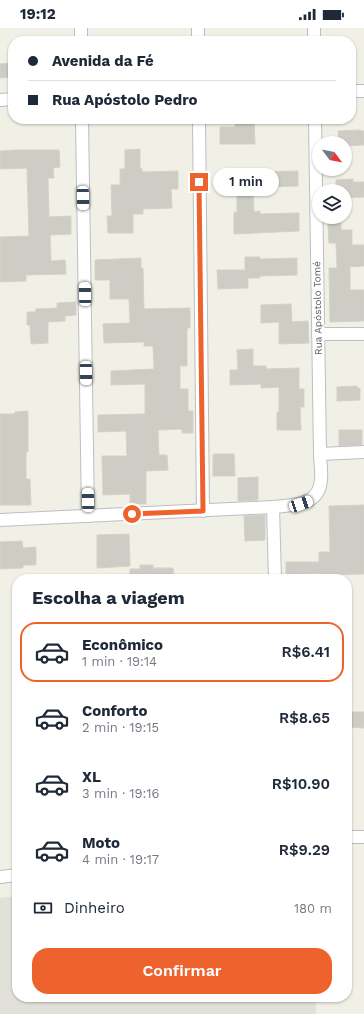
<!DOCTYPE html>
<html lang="pt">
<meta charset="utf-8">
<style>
body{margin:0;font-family:"Work Sans",sans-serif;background:#f6f6f7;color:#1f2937;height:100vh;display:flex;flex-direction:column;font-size:15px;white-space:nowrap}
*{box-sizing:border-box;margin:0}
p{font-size:13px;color:#747a83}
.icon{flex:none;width:22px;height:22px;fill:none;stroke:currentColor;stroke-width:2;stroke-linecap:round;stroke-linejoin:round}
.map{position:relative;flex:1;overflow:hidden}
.details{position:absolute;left:12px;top:546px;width:340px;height:428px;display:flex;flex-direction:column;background:#fff;border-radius:16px;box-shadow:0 1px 3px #0004}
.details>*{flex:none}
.guide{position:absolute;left:8px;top:8px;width:348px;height:88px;border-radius:16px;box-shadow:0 1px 3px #0004;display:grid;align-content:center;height:88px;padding:0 20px;background:#fff}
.needle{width:26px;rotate:122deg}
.controls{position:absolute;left:312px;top:108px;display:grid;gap:8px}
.controls a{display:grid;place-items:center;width:40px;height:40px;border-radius:50%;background:#fff;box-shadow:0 1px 3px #0004;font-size:20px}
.end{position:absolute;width:18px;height:18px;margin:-9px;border:5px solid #ee632d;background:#fff;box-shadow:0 0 0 2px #fff}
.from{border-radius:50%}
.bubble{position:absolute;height:28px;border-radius:14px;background:#fff;box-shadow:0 1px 3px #0004;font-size:13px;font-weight:600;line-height:28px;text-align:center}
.car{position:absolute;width:12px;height:24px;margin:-12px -6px;border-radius:5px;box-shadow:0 0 3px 1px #0007;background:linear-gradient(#fff 24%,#345 0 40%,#fff 0 76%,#345 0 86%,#fff 0)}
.guide b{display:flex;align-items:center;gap:14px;height:38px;font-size:15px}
.guide b+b{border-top:1px solid #e0e1e3}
.guide i{width:10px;height:10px;background:#1f2937}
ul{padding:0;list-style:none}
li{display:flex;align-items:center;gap:12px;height:60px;margin:0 8px 6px;padding:0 12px;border:2px solid transparent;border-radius:16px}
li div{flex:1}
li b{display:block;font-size:15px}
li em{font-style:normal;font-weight:600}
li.current{border-color:#ee632d}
li>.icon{width:36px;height:36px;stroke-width:1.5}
h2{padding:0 20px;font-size:18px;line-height:48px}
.pay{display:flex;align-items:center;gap:10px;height:44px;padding:0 20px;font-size:15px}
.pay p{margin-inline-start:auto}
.primary-button{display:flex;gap:8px;margin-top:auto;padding:8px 20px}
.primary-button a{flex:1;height:46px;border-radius:16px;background:#ee632d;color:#fff;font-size:16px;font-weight:600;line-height:46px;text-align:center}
.status{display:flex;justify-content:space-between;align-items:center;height:28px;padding:0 20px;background:#fff;direction:ltr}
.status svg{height:11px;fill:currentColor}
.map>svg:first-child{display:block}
</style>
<div class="status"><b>19:12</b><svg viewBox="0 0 49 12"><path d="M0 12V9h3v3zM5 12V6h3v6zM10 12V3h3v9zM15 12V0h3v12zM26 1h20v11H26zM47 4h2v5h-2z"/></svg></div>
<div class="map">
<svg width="364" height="986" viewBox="0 0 364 986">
<rect width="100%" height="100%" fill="#f0f0e6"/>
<!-- industrial -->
<polygon fill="#e1e1da" points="17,868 17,969 316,969 316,986 0,986 0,870"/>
<!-- building -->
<g fill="#cdccc5" stroke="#d5d3c4">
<polygon points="13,35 13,49 0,50 0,36"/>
<polygon points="235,91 254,91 255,116 220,116 220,99 235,99"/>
<polygon points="361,102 361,103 364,103 364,117 345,118 345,115 339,115 338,103"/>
<polygon points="140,121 140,141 142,140 142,144 178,143 178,161 171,161 172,180 143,181 143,186 133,186 133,205 108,205 107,188 112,188 111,157 120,157 120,141 125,141 125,122"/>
<polygon points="14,122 59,122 60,139 53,140 54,150 48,150 49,189 71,188 71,206 50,207 51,233 65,232 66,246 26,247 26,253 0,254 0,209 29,208 27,140 0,141 0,123"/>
<polygon points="298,143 298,158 259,159 259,144"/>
<polygon points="353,151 353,154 364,154 364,169 345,170 345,163 336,163 336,152"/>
<polygon points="242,163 253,163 254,184 260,183 260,186 299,185 299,203 234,206 234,184 237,184 237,166 242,166"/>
<polygon points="341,195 341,202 352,202 352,217 364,217 364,238 350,239 350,262 364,262 364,293 330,294 329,240 337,240 336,215 329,215 328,196"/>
<polygon points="245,229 260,229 260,231 297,230 297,247 260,248 260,250 248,250 248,260 218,261 217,242 245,242"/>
<polygon points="141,230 141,240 143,240 144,281 190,280 190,300 187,300 187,338 180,338 180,361 188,361 188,383 193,383 193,405 182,405 182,401 158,402 159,427 167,427 168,442 146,443 146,476 130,476 130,466 103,467 102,428 127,428 126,403 98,404 98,387 145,386 145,356 111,357 111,343 154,341 153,318 144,318 144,314 104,315 103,296 130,295 129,271 110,271 110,252 95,252 95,232"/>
<polygon points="76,274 76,287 65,288 65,293 48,294 48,315 31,316 30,297 27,297 27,284 35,284 36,281 57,280 57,275"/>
<polygon points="291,276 292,294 308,293 309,315 279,316 279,294 261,295 261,277"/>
<polygon points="253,321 253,338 266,338 266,341 299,340 299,361 304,361 304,379 300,379 301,402 277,402 277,384 279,384 279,359 261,360 261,356 230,357 230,342 238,342 237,322"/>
<polygon points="357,358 357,360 360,360 360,372 337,373 337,359"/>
<polygon points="28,383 28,424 26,424 26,451 30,451 31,477 0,477 0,386 15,386 15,384"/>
<polygon points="339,402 362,402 362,417 339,418"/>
<polygon points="213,426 234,426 235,448 213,448"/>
<polygon points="258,449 258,472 238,473 238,450"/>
<polygon points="364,477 364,546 319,547 319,545 297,546 297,548 286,548 286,534 319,534 319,524 330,524 329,478"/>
<polygon points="265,487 265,512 245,513 244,488"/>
<polygon points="129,506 130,538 97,540 97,507"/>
<polygon points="22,513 23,520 36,519 36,537 23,537 23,540 0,541 0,514"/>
<polygon points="140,537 153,537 153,540 173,540 174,551 130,551 130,541 140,541"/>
<polygon points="347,684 364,684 364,700 347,699"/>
</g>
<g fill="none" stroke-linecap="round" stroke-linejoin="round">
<!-- minor casing -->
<g stroke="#bdbec4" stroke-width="14">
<g id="minor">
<polyline points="81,0 81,13"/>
<polyline points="198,0 198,13"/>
<polyline points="314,0 314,13"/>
<polyline points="351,63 364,63"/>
<polyline points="0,72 13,71"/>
<polyline points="82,91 88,488"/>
<polyline points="199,91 203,483"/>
<polyline points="318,306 364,306"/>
<polyline points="320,426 364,424"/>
<polyline points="273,479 275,551"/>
<path d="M 0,492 L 273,479 C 293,477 320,478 321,451 C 322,443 320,434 320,426 L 315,91"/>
<polyline points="347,809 364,809"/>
<polyline points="0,849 17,847"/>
</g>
</g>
<!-- minor -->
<use href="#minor" stroke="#fff" stroke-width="12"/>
</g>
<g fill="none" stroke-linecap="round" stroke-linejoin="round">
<!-- route -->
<polyline stroke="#ee632d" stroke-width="5" points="132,486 203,483 199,154"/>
</g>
<g text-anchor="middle" stroke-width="3" stroke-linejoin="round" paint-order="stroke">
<!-- street labels -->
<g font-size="10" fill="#5d5f66" stroke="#fff">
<text transform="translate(317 280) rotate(-91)" y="4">Rua Apóstolo Tomé</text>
</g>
</g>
</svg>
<div class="controls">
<a><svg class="needle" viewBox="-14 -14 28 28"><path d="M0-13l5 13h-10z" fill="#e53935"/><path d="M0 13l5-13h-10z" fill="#747a83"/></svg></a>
<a><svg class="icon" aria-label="layers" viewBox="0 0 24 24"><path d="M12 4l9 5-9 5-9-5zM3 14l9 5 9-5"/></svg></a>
</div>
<i class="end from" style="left:132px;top:486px"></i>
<i class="end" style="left:199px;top:154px"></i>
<div class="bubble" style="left:213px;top:140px;width:66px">1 min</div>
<i class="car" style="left:83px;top:170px;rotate:179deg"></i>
<i class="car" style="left:85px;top:266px;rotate:359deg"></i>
<i class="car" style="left:86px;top:345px;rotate:179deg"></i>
<i class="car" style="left:88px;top:472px;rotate:359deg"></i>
<i class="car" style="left:301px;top:476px;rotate:71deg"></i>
<div class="guide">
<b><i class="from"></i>Avenida da Fé</b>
<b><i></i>Rua Apóstolo Pedro</b>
</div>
<section class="details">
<h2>Escolha a viagem</h2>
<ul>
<li class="current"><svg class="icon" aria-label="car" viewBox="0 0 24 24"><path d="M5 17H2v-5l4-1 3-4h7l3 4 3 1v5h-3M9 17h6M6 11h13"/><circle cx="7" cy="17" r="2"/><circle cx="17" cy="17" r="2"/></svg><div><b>Econômico</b><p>1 min · 19:14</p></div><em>R$6.41</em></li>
<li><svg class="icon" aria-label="car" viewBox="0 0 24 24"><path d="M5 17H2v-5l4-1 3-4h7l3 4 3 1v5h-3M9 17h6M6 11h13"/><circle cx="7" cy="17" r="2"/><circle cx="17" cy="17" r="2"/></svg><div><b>Conforto</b><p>2 min · 19:15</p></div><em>R$8.65</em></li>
<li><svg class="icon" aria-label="car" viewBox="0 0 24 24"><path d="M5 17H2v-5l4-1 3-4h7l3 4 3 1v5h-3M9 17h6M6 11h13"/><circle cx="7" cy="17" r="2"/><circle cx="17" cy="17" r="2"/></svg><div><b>XL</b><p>3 min · 19:16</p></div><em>R$10.90</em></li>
<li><svg class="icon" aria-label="car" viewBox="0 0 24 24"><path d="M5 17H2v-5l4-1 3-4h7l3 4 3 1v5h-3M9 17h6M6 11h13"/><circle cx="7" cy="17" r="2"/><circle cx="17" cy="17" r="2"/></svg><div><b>Moto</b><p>4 min · 19:17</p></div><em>R$9.29</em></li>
</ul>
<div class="pay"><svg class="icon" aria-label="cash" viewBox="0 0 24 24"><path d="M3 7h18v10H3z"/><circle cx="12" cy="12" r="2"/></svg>Dinheiro<p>180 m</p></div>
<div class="primary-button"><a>Confirmar</a></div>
</section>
</div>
